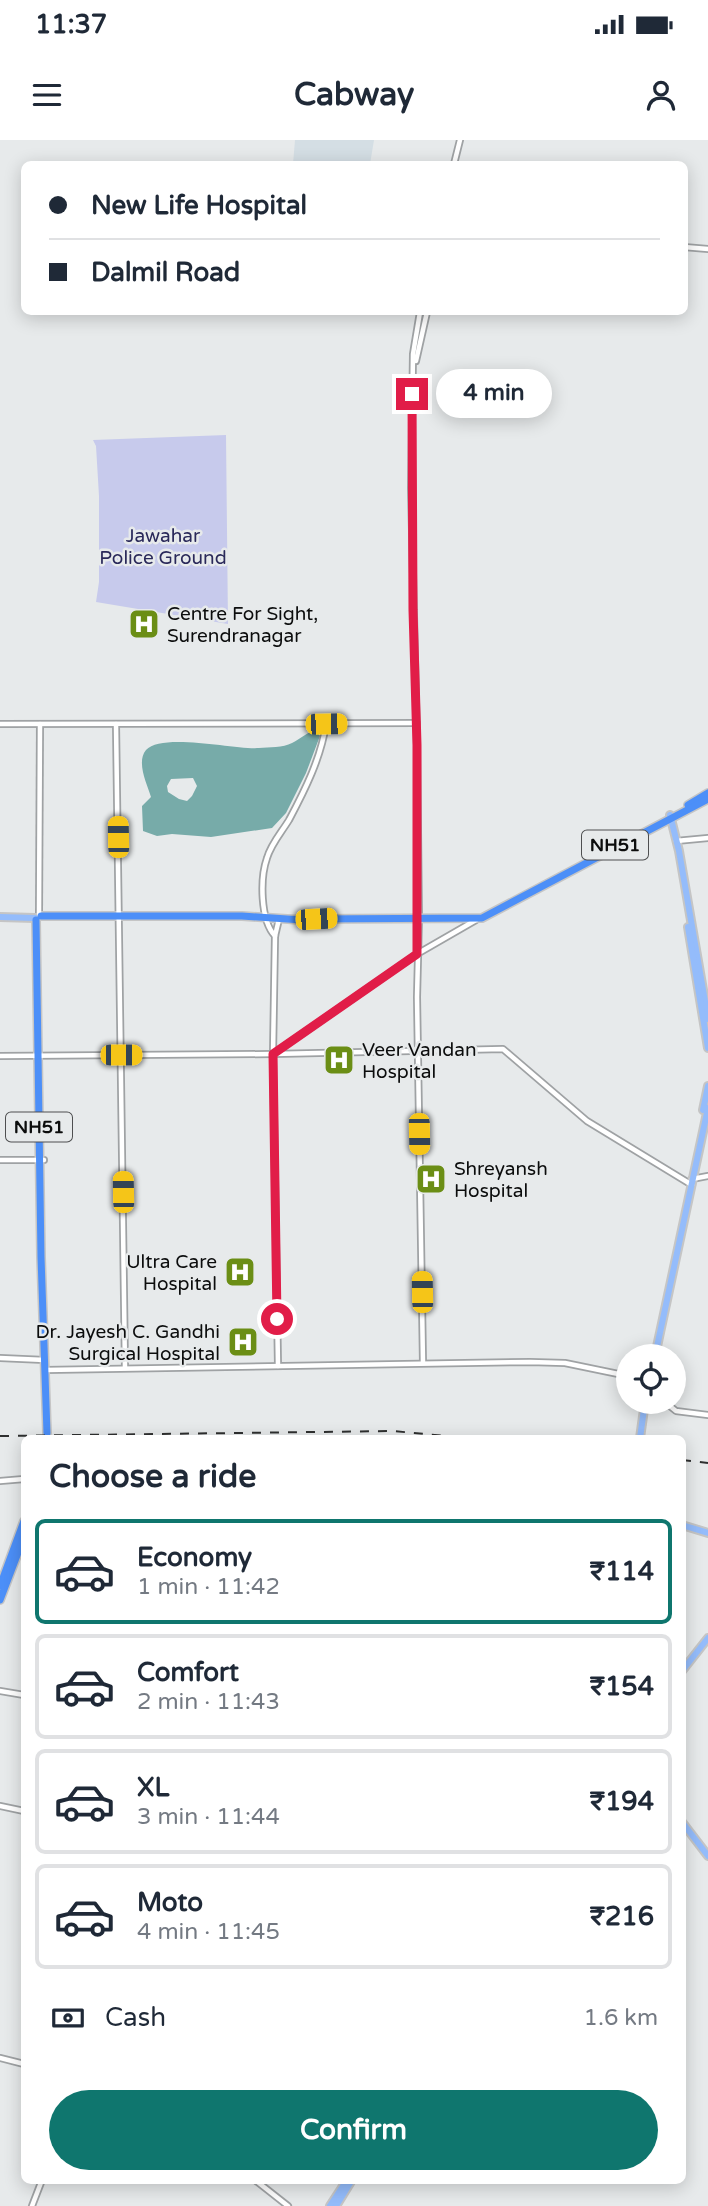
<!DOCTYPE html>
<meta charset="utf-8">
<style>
body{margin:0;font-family:"Varela Round",sans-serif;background:#f6f6f7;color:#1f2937;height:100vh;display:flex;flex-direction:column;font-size:26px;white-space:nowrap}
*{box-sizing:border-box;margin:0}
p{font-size:23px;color:#747a83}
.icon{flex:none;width:38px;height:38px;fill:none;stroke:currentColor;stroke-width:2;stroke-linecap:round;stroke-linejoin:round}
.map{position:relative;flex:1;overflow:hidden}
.drawer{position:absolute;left:21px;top:1295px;width:665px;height:749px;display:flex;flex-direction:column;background:#fff;border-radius:10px;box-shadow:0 4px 18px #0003}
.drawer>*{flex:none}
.top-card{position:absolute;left:21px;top:21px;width:667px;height:154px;border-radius:10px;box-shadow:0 4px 18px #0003;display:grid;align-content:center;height:154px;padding:0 28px;background:#fff}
.buttons{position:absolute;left:616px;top:1204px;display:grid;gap:14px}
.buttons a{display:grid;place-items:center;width:70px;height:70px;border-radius:50%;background:#fff;box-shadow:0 4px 18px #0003;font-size:35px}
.end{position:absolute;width:32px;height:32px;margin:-16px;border:9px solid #e11d48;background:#fff;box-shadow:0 0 0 4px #fff}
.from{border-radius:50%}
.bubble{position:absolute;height:49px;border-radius:24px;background:#fff;box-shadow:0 4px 18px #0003;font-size:23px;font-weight:700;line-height:49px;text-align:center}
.car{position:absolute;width:21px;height:42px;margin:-21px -10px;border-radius:9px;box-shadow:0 0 5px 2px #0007;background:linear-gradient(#f5c518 24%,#345 0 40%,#f5c518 0 76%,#345 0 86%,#f5c518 0)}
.top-card b{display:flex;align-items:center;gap:24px;height:66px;font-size:26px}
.top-card b+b{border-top:2px solid #e0e1e3}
.top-card i{width:18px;height:18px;background:#1f2937}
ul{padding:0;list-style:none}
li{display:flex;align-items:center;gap:21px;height:105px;margin:0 14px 10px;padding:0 14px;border:4px solid #e0e1e3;border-radius:10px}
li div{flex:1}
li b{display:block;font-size:26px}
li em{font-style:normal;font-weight:700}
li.active{border-color:#0f766e}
li>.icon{width:63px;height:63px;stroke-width:1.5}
h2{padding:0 28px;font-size:32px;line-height:84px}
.pay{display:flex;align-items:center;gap:18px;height:77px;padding:0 28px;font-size:26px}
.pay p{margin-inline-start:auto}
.cta{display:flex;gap:14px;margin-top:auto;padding:14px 28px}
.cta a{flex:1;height:80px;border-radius:42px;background:#0f766e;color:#fff;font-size:28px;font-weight:700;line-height:80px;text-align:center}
.status{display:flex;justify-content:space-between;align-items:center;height:49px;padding:0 35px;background:#fff;direction:ltr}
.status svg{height:19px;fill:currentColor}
header{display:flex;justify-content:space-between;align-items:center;height:91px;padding:0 28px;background:#fff;font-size:32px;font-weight:700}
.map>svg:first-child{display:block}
</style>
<div class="status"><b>11:37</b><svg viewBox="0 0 49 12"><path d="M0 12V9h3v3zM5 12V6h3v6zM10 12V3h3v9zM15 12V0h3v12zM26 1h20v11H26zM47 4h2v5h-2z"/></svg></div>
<header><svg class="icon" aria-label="menu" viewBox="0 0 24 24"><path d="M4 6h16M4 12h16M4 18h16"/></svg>Cabway<svg class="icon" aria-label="person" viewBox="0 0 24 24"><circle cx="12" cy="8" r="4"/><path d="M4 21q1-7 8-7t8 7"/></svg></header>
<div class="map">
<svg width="708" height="2066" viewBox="0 0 708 2066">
<rect width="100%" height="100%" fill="#e7eaeb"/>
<!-- built -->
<polygon fill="#d4dee4" points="295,0 374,0 370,24 293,24"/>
<!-- green -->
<polygon fill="#c7caec" points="226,295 228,484 96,462 99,442 99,356 96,306 93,300"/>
<!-- water -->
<path fill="#77aba9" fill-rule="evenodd" d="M 315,590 L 320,596 L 306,633 L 286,673 L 272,688 L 211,697 L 172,694 L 157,696 L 143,691 L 142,666 L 151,657 C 147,644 136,622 146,610 C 162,592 236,610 259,608 C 269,607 283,608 292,603 C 300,599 306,593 315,590 ZM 193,638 L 197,646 L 192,656 L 187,661 L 179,659 L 168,652 L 167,646 L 171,639 Z"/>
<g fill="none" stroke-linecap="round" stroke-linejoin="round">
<!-- minor casing -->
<g stroke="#9fa2a4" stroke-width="8">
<g id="minor">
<polyline points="454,24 460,0"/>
<polyline points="684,107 708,109"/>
<polyline points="420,172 413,214 411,348 417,605 419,778 417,857 423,1223"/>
<polyline points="416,221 427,172"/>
<polyline points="0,584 417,583"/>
<polyline points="116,584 125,1228"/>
<polyline points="676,701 708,698"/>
<polyline points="39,774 40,584"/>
<path d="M 275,796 C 260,780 260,738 267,718 C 271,704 281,693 289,680 C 305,650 321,618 326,584"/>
<polyline points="273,914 417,814 476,780"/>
<polyline points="0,916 273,914 503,909 587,981 692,1045"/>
<polyline points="0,1020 44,1020"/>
<polyline points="692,1039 708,1036"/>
<polyline points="0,1218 45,1220"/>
<polyline points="278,1226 273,914 275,796 279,779"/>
<polyline points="45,1230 530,1222 565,1223 628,1236"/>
<polyline points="665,1262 676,1271 708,1275"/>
<polyline points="0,1341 24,1339"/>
<polyline points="0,1551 24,1555"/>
<polyline points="0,1666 24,1671"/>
<polyline points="0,1918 24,1924"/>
<polyline points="255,2040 288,2066"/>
<polyline points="32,2066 42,2040"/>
</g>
</g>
<!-- major casing -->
<g stroke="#c5c5c5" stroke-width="10">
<g id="major">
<polyline points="670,675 679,711 708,879"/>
<polyline points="0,777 35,778"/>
<polyline points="688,787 708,908"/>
<polyline points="703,970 708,946"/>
<polyline points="655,1216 708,968"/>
<polyline points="640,1298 645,1262"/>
<polyline points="682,1385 708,1393"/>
<polyline points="682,1531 708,1498"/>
<polyline points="682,1682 708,1716"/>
<polyline points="330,2066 347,2040"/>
<polyline points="336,2066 352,2040"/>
</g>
</g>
<!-- highway casing -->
<g stroke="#c5c5c5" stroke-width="10">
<g id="highway">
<polyline points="688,665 708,653"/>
<polyline points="41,776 242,776 317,781"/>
<polyline points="313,779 482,778 708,659"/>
<polyline points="36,780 41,1117 47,1293"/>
<polyline points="0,1446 24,1381"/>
<polyline points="0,1460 24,1397"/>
</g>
</g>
<!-- minor -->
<use href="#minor" stroke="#fff" stroke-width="4.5"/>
<!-- major -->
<use href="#major" stroke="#94bcfb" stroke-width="6"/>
<!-- highway -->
<use href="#highway" stroke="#4c8ff8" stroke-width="7"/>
<!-- rail -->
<g stroke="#2f3030" stroke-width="2" stroke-dasharray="9 9" stroke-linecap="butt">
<polyline points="0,1296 393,1291 467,1298"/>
<polyline points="682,1320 708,1323"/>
</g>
</g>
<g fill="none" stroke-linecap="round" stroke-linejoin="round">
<!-- route -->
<polyline stroke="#e11d48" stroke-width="9" points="277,1179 273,914 417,814 417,605 413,470 412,254"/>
</g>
<!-- icons -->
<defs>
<g id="hospital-square" transform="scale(1.575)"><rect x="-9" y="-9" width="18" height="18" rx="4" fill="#6b8e15" stroke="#e7eaeb"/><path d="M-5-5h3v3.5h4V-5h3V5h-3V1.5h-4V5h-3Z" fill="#fff"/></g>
</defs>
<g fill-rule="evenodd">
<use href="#hospital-square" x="144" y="484"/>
<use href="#hospital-square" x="339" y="920"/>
<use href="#hospital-square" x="431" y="1039"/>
<use href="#hospital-square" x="240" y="1132"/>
<use href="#hospital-square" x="243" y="1202"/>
</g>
<g text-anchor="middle" stroke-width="5" stroke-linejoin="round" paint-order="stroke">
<!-- shield labels -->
<g fill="#e7eaeb" stroke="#4e4f50" stroke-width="2">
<rect x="582" y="690.5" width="66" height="29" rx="5"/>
<rect x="6" y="972.5" width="66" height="29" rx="5"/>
</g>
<g font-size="18" font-weight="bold" fill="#0c0d0d">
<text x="615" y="711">NH51</text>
<text x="39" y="993">NH51</text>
</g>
<!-- park labels -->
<g font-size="19" fill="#2a295a" stroke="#e7eaeb">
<text x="163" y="402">Jawahar<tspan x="163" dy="22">Police Ground</tspan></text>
</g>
<!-- poi labels -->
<g font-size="19" fill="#0c0d0d" stroke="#e7eaeb" text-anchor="start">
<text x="167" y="480">Centre For Sight,<tspan x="167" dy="22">Surendranagar</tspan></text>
<text x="362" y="916">Veer Vandan<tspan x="362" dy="22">Hospital</tspan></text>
<text x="454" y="1035">Shreyansh<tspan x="454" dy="22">Hospital</tspan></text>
<text x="217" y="1128" text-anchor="end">Ultra Care<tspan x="217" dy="22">Hospital</tspan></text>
<text x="220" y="1198" text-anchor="end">Dr. Jayesh C. Gandhi<tspan x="220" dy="22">Surgical Hospital</tspan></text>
</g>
</g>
</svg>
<div class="buttons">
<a><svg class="icon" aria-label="locate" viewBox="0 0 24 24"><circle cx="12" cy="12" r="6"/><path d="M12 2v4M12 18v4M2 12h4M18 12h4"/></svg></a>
</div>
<i class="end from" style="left:277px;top:1179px"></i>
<i class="end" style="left:412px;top:254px"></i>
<div class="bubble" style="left:436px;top:229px;width:116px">4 min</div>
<i class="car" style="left:326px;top:584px;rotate:89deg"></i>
<i class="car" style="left:118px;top:697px;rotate:359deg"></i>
<i class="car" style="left:316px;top:779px;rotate:87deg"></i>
<i class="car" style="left:121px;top:915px;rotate:90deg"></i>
<i class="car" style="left:419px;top:994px;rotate:179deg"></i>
<i class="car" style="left:123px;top:1052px;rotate:359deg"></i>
<i class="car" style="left:422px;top:1152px;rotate:359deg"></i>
<div class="top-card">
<b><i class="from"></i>New Life Hospital</b>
<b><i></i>Dalmil Road</b>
</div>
<section class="drawer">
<h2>Choose a ride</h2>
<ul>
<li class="active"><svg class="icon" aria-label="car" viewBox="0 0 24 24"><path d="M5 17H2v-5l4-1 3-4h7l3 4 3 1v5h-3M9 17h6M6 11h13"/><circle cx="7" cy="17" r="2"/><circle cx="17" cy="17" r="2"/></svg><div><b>Economy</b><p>1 min · 11:42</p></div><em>₹114</em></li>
<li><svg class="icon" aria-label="car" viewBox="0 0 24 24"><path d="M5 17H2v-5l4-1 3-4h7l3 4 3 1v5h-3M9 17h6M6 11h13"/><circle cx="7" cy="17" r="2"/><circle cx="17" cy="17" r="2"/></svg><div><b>Comfort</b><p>2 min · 11:43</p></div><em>₹154</em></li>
<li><svg class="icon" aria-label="car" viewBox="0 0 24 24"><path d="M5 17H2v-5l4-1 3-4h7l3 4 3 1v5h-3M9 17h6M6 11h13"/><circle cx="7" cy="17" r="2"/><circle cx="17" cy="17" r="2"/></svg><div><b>XL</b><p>3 min · 11:44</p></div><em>₹194</em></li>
<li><svg class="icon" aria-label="car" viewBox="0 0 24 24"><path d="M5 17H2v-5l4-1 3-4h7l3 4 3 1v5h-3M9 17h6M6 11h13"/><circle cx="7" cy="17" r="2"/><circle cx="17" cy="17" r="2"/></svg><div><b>Moto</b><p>4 min · 11:45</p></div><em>₹216</em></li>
</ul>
<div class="pay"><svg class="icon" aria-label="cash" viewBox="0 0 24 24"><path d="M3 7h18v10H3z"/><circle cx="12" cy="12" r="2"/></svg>Cash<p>1.6 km</p></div>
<div class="cta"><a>Confirm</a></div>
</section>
</div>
